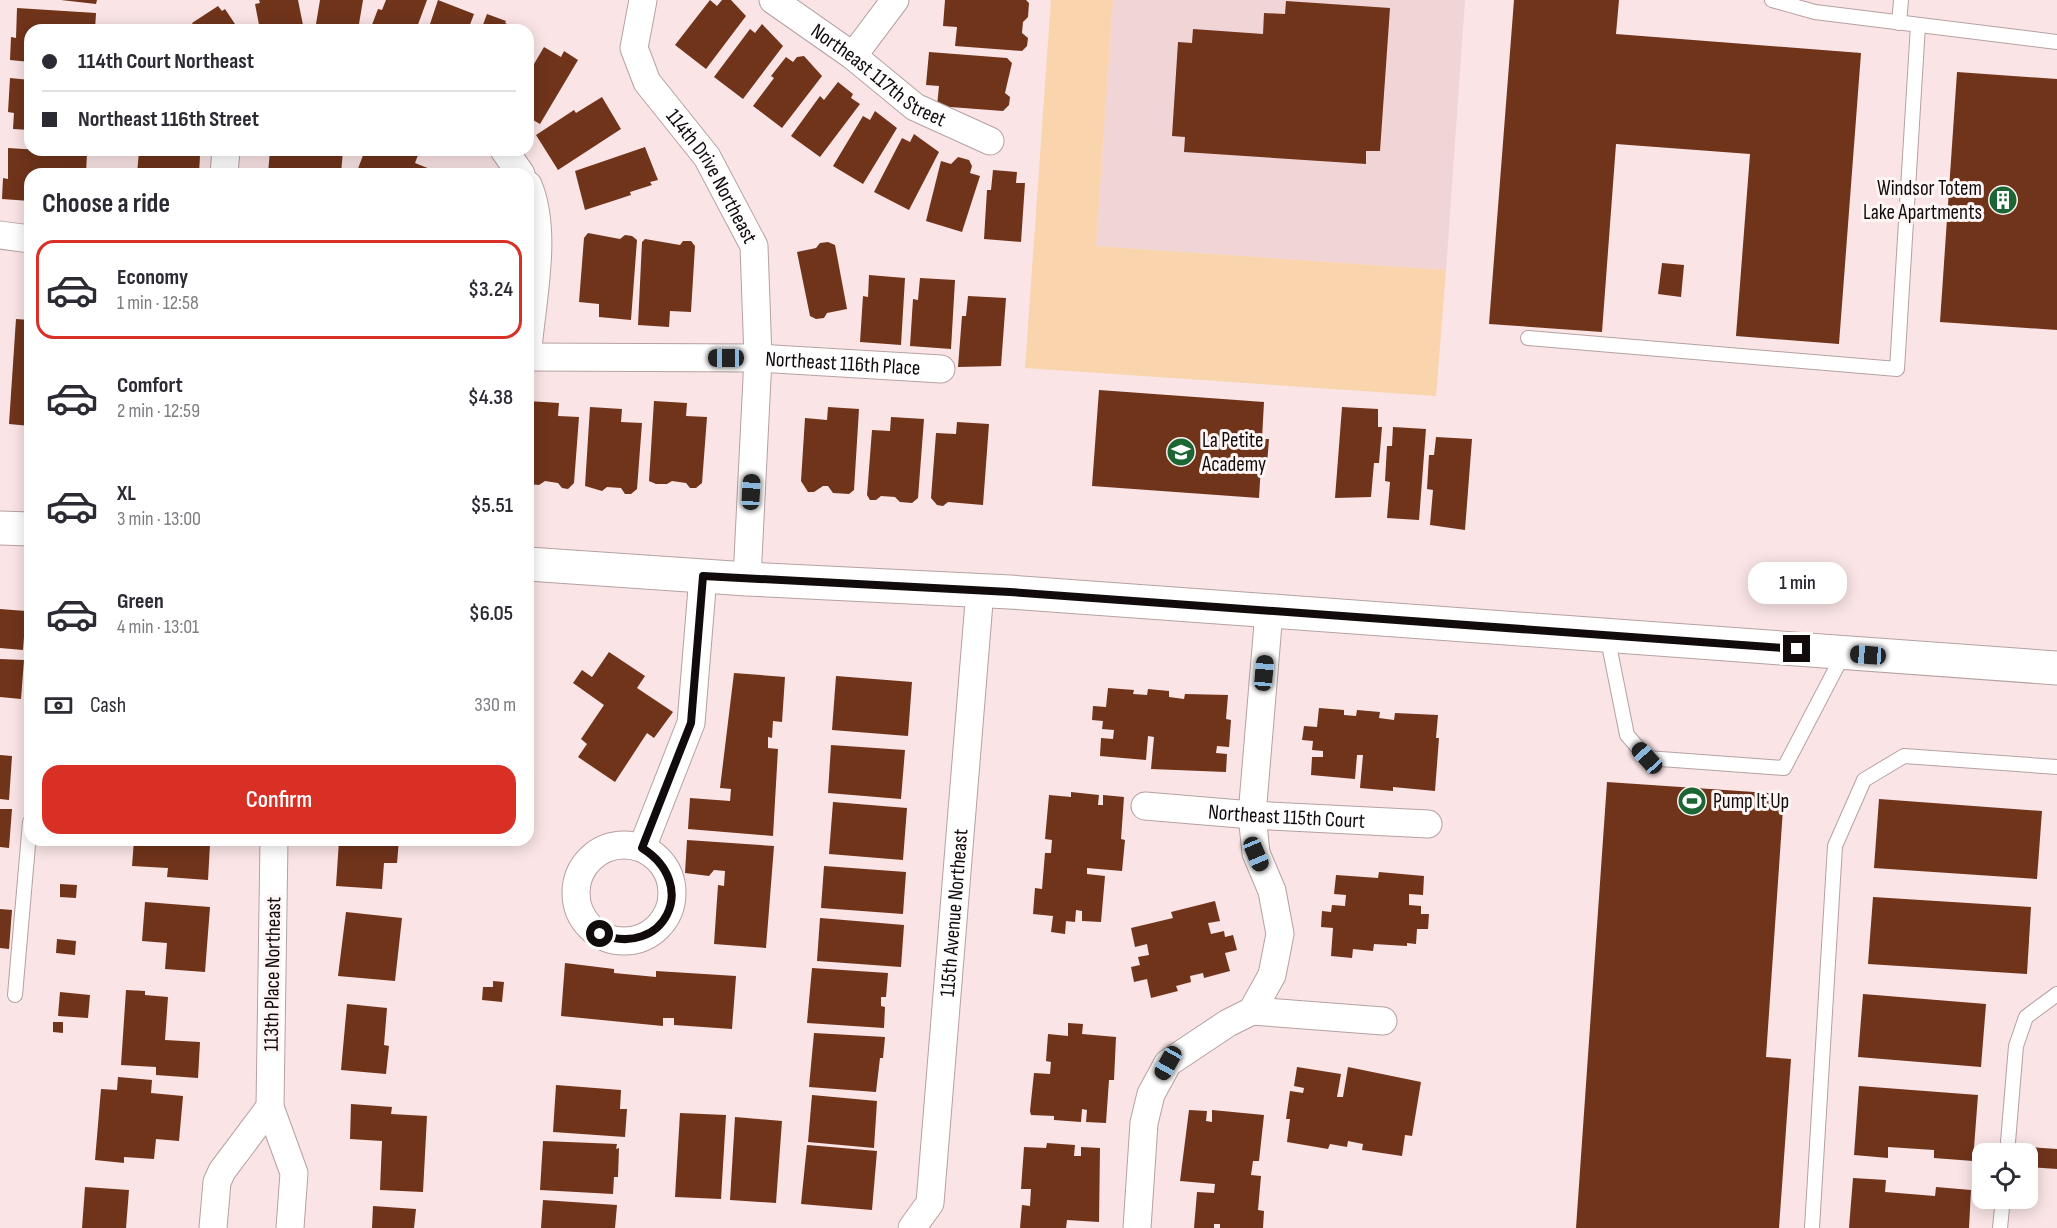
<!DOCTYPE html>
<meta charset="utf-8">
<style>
body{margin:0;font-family:"Sofia Sans Condensed",sans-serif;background:#f2f2f3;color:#2b2b33;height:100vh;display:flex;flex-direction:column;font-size:22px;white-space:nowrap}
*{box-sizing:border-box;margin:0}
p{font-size:20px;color:#7c7c81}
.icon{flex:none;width:33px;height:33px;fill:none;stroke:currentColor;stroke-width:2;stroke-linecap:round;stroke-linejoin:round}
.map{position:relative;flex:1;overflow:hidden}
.side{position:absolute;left:24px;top:168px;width:510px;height:678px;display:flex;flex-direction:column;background:#fff;border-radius:18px;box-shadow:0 3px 15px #0003}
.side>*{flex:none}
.banner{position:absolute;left:24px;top:24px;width:510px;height:132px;border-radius:18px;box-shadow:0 3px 15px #0003;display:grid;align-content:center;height:132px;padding:0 18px;background:#fff}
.fabs{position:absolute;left:1972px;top:1143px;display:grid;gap:12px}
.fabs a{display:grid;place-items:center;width:66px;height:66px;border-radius:12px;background:#fff;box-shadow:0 3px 15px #0003;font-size:30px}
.end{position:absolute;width:27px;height:27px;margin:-14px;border:8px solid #120b0c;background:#fff;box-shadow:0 0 0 3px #fff}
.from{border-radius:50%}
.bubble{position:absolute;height:42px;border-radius:18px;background:#fff;box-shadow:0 3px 15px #0003;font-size:20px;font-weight:600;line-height:42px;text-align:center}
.car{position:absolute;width:18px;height:36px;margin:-18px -9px;border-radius:8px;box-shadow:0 0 4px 2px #0007;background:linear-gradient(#222 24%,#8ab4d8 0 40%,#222 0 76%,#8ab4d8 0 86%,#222 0)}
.banner b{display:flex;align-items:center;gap:21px;height:57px;font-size:22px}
.banner b+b{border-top:2px solid #e1e1e2}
.banner i{width:15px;height:15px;background:#2b2b33}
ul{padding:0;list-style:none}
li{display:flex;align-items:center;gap:18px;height:99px;margin:0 12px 9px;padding:0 6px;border:3px solid transparent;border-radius:18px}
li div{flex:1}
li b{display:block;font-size:22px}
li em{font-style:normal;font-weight:600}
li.on{border-color:#d93025}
li>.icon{width:54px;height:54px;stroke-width:1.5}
h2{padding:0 18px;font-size:27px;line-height:72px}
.pay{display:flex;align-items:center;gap:15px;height:66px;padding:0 18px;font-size:22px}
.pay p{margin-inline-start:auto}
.cta{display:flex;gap:12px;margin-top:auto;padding:12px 18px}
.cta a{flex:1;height:69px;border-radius:18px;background:#d93025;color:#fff;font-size:24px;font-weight:600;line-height:69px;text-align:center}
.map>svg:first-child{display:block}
</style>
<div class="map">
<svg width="2057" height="1228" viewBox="0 0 2057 1228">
<rect width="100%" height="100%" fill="#fae4e5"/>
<!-- built -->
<polygon fill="#f1d4d5" points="1113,0 1465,0 1446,270 1096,246"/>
<!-- green -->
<polygon fill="#f9d4ac" points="1051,0 1113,0 1096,246 1446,270 1436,396 1025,368"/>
<!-- building -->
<g fill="#70341b">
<polygon points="61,0 97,0 96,4"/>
<polygon points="259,0 298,0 304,30 260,30 255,4 260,3"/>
<polygon points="320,0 363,0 358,30 315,30"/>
<polygon points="386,0 427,0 416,30 370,30 378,9 382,10"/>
<polygon points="438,0 474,14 468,30 423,30 425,25 429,27"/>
<polygon points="710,0 717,6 722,0 731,0 746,16 706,69 675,45"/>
<polygon points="945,0 1026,0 1029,3 1028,17 1023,22 1022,33 1028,38 1027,46 1022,51 955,46 957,27 943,26"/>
<polygon points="1514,0 1619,0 1616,34 1861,53 1839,344 1736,336 1750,154 1616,144 1602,332 1489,324"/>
<polygon points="1286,1 1390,8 1380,151 1366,151 1366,164 1184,152 1185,137 1172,136 1178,42 1192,43 1193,29 1263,34 1264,13 1285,14"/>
<polygon points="218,6 222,11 225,9 239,30 197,30 192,23"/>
<polygon points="17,8 96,13 95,30 30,30 30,62 10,60 11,37 16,38"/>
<polygon points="487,14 506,21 505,23 523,30 481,30"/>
<polygon points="762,24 783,46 743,99 714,77 750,29 755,33"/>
<polygon points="544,47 561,57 564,51 578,60 540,124 528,117 528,65 530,62 534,64"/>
<polygon points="929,52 1007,58 1012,63 1005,93 1010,97 1009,105 1003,111 937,106 939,86 926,85"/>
<polygon points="804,56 822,76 782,128 753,106 774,78 771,76 786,57 793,62 797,57"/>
<polygon points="1957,72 2057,79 2057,330 1940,322"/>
<polygon points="10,78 30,80 30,130 13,129 14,113 8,112"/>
<polygon points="838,82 853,94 851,98 860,104 820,157 791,136 820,96 824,100"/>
<polygon points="602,97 621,129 558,170 536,135 574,110 576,113"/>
<polygon points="875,111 897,128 863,184 833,166 863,116 870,120"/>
<polygon points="914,134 939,152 909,210 874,192 902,138 910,142"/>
<polygon points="645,147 658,180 650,182 652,185 630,192 631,195 585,210 575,171"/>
<polygon points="8,148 87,153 86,174 30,174 30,201 2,199 3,178 8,179"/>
<polygon points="270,150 343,150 341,174 268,174"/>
<polygon points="365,150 404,150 418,155 415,163 435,171 434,174 356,174"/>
<polygon points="139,151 200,156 199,174 137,174"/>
<polygon points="958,157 969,160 972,166 970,173 980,176 962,232 926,221 941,161 951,164"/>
<polygon points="993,170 1017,172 1016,183 1025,183 1021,242 984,239 987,190 991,190"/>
<polygon points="588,233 620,239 625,235 632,236 637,240 631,320 599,317 599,304 579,302 584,238"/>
<polygon points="645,239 680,245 683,241 691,241 695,246 691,312 670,311 669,327 638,325 642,242"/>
<polygon points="828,242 835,245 847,309 827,313 824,318 816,319 810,316 797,252 816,248 820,243"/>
<polygon points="1662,263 1684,265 1681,297 1658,294"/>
<polygon points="869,275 905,278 901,345 860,342 863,296 868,297"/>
<polygon points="920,278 955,280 951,349 910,346 913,299 918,300"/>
<polygon points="968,296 1006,298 1001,366 958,367 962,316 966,316"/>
<polygon points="16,319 30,320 30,426 9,424"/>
<polygon points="1099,390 1264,402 1262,439 1269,439 1267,464 1261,464 1259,498 1092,486"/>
<polygon points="528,401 559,403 558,416 579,417 574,483 568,489 562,488 558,483 545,481 539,485 528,484"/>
<polygon points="654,401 687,403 686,416 707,417 702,483 696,488 690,488 686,483 672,481 667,484 656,484 649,481"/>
<polygon points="590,407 622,409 621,422 642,423 637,489 631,494 625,494 621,488 607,487 602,491 585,486"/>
<polygon points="828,407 859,409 854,490 849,494 833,493 828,486 823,486 814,492 808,492 801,481 805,418 827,420"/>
<polygon points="1342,407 1378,409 1378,427 1382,427 1379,463 1374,463 1371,497 1335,498"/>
<polygon points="891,417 924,419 918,498 912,503 900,502 895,497 881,496 876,500 870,500 867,495 872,430 890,431"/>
<polygon points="957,422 989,424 983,505 948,502 943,506 937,505 931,498 936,433 956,434"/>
<polygon points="1393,427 1426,429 1419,520 1387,518 1390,482 1385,481 1387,446 1392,446"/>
<polygon points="1436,437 1472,439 1465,530 1430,525 1433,490 1427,489 1429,455 1434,455"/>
<polygon points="0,609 26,611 23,650 0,648"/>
<polygon points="609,652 645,676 637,688 673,712 654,738 647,733 615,782 578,757 587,744 581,739 604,705 573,683 582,670 592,677"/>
<polygon points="0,659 24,660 21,699 0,697"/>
<polygon points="734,673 785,677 782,722 773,721 772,738 768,737 768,748 778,749 773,836 688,829 690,798 730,801 731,789 720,788"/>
<polygon points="836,676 912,682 908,736 832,730"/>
<polygon points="1108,688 1134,690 1133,694 1147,695 1148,689 1169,691 1169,697 1184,699 1185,694 1228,695 1226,719 1231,720 1229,747 1217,746 1216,753 1227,754 1226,772 1151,769 1154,737 1148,736 1146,760 1100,756 1101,738 1113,739 1114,730 1102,729 1103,721 1092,720 1093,706 1106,707"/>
<polygon points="1319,708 1344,710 1344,715 1356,716 1357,710 1380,712 1379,718 1394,720 1395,713 1438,715 1436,738 1439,738 1435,791 1393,787 1393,791 1360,788 1363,755 1357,755 1355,779 1311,775 1312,757 1323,757 1323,751 1312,750 1313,741 1302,740 1304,726 1317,727"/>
<polygon points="831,745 905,750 901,799 828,793"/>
<polygon points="0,755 12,756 9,800 0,799"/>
<polygon points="1607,782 1784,794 1766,1057 1791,1059 1779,1228 1576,1228"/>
<polygon points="1071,792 1099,795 1098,805 1103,805 1103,795 1124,797 1121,839 1125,840 1122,871 1087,868 1087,874 1105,876 1101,922 1082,921 1082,911 1076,910 1075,922 1066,921 1065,934 1051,932 1053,916 1033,914 1035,888 1042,889 1045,853 1051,853 1052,840 1045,839 1049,795 1071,797"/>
<polygon points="1879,799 2042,811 2037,879 1874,868"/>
<polygon points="833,802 907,808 903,860 829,854"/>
<polygon points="0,809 12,809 9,848 0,847"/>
<polygon points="134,840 176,840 210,844 208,880 167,877 168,868 132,866"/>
<polygon points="339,840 399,840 397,863 384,863 382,889 336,886"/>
<polygon points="687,840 774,846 766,948 714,944 718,885 724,886 725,871 714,870 709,876 685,873"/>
<polygon points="824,866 906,872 903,914 821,908"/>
<polygon points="1379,872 1424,876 1423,895 1409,894 1409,905 1421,906 1421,914 1429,914 1428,929 1417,929 1416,944 1407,943 1407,946 1374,944 1373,951 1353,949 1352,958 1331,956 1333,928 1321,927 1322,911 1331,912 1332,905 1345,906 1346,895 1334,894 1336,875 1378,878"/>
<polygon points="60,884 77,885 76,898 60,897"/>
<polygon points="1873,897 2031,907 2027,974 1868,964"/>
<polygon points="1215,901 1220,921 1208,923 1211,934 1224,931 1225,937 1233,935 1237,950 1225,953 1230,971 1204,978 1203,973 1190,976 1191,982 1176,986 1178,991 1151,998 1147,979 1134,982 1131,967 1140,965 1138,957 1149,955 1147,944 1135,947 1131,928 1173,918 1171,912"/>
<polygon points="145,902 210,907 205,972 165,969 167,943 142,941"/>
<polygon points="0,909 12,910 9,949 0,948"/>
<polygon points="346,912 402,918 395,981 338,976"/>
<polygon points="820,918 904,925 901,967 817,961"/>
<polygon points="57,939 76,941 75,955 56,953"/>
<polygon points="565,963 614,969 614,973 656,977 656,971 736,976 732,1029 674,1025 674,1018 663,1018 663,1026 561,1016"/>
<polygon points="812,968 888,973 886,997 881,997 881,1006 885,1007 884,1028 807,1023"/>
<polygon points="493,981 504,982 502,1002 482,1000 483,987 493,987"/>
<polygon points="126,990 145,991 145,995 168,997 165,1040 200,1042 198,1078 156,1075 156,1067 121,1065"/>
<polygon points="60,992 90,995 88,1018 58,1016"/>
<polygon points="1863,994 1986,1004 1981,1067 1858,1057"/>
<polygon points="347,1004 387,1008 384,1045 389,1046 386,1074 341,1070"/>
<polygon points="53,1022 63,1022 63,1033 53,1032"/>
<polygon points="1068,1023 1083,1024 1082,1034 1116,1037 1114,1080 1109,1080 1106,1123 1086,1122 1087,1110 1082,1109 1081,1122 1054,1120 1054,1116 1031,1115 1030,1111 1034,1073 1050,1074 1051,1062 1046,1061 1048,1034 1068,1036"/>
<polygon points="814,1033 885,1037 883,1058 880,1058 876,1092 809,1087"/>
<polygon points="1297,1067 1341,1074 1337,1097 1343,1097 1348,1067 1421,1082 1412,1136 1405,1135 1402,1156 1362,1150 1363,1144 1348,1141 1347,1147 1330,1144 1328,1149 1287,1142 1290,1119 1286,1119 1290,1091 1303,1093 1304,1088 1294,1086"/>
<polygon points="118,1077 152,1080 151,1093 183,1096 179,1141 156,1139 154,1159 124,1157 124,1163 95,1160 101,1089 117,1090"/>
<polygon points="556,1085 621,1090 620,1109 627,1109 625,1137 553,1132"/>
<polygon points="1859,1086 1978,1095 1973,1161 1934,1158 1934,1150 1888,1147 1888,1158 1854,1155"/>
<polygon points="812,1095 877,1101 874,1148 808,1142"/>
<polygon points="351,1104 392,1107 391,1114 427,1116 423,1192 380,1190 382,1141 350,1139"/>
<polygon points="1189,1110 1207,1111 1206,1121 1212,1122 1212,1110 1264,1115 1259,1161 1253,1161 1251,1175 1261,1176 1258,1210 1264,1211 1263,1228 1220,1228 1220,1224 1214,1224 1214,1228 1194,1228 1197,1192 1214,1193 1215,1184 1180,1181"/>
<polygon points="680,1113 726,1115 721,1199 675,1197"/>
<polygon points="735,1117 782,1121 776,1203 730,1200"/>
<polygon points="543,1141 617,1144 616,1149 619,1148 618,1177 614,1177 613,1194 540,1190"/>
<polygon points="1047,1143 1075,1145 1074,1156 1081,1156 1081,1147 1100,1148 1099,1222 1067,1220 1066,1228 1020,1228 1022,1205 1030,1206 1031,1189 1021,1189 1024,1147 1046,1148"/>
<polygon points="807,1145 877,1151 872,1210 801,1204"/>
<polygon points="2030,1147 2057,1149 2057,1169 2029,1167"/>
<polygon points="1853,1178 1886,1180 1885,1192 1935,1196 1936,1187 1971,1190 1969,1228 1849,1228"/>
<polygon points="85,1187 129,1190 126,1228 82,1228"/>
<polygon points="543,1200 617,1205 615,1228 541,1228"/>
<polygon points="373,1206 416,1209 414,1228 372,1228"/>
</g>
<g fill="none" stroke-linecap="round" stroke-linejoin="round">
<!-- service casing -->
<g stroke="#b6a1a2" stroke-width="16">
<g id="service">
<polyline points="1772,0 1815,12 2057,42"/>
<polyline points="1899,23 1901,0"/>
<polyline points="1528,338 1897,369 1918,25"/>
<polyline points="1607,635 1627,735 1647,758 1784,768 1844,653"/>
<polyline points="15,995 30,822"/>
<polyline points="2007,1154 2016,1046 2026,1017 2057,994"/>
<polyline points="1812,1228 1835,846 1864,780 1904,756 2057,767"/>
<polyline points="2000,1228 2003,1198"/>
</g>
</g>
<!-- minor casing -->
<g stroke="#b6a1a2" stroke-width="29">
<g id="minor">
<path id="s1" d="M 643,0 L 634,48 L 647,82 L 707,157 L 754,246 L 758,358 L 747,579"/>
<path id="s2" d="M 773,0 L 853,56 L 915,107 L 990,141"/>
<polyline points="853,56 895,0"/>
<polyline points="504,150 521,174"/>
<polyline points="224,174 226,150"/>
<path d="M 528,185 C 548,231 532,300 528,349"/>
<polyline points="0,235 30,239"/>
<path id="s3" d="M 528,357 L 758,358 L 941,369"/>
<path id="s4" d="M 1145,806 L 1252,815 L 1428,824"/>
<polyline points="274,840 270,1107 294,1173 290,1228"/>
<circle cx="624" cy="893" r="48"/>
<polyline points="642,848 691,723 703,576"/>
<polyline points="1252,1011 1383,1021"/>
<polyline points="213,1228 217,1182 222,1171 270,1107"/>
<path id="s5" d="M 912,1228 L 930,1203 L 980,590"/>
<polyline points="1137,1228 1144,1123 1151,1094 1168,1063 1228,1023 1252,1011 1272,975 1280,934 1272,891 1256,853 1252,815 1269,612"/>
</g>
</g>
<!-- tertiary casing -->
<g stroke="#b6a1a2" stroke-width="35">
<g id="tertiary">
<polyline points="0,528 30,529"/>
<polyline points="528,564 747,579 1010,592 2057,668"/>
</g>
</g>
<!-- service -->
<use href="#service" stroke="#fff" stroke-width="14"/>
<!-- minor -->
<use href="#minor" stroke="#fff" stroke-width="27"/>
<!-- tertiary -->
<use href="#tertiary" stroke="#fff" stroke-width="33"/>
</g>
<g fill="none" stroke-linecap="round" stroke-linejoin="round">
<!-- route -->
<path stroke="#120b0c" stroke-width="8" d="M 600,934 C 664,959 701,885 642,848 L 691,723 L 703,576 L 1010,592 L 1797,649"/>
</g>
<!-- icons -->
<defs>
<g id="building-disc" transform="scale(1.5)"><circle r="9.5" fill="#1c6634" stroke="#fef5f5"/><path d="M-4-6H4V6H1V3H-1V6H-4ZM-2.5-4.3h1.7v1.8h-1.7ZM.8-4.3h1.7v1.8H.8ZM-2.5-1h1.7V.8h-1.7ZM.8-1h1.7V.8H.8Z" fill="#fff"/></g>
<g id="school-disc" transform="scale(1.5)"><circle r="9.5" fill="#1c6634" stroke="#fef5f5"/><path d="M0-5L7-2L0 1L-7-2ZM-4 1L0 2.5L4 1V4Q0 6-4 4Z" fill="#fff"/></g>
<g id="stadium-disc" transform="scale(1.5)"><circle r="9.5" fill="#1c6634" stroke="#fef5f5"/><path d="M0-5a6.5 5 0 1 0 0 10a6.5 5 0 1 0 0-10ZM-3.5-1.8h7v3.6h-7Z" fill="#fff"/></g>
</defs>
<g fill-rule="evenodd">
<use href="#building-disc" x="2003" y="200"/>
<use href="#school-disc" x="1181" y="452"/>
<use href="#stadium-disc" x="1692" y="801"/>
</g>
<g text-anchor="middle" stroke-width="6" stroke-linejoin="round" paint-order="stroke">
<!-- street labels -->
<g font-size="21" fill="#120b0c" stroke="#fef5f5">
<text dy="7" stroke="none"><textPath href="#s2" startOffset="130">Northeast 117th Street</textPath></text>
<text dy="7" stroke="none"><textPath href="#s1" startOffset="200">114th Drive Northeast</textPath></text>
<text dy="7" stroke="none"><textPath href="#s3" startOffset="315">Northeast 116th Place</textPath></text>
<text dy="7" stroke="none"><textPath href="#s4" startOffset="142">Northeast 115th Court</textPath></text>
<text dy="7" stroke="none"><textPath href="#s5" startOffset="322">115th Avenue Northeast</textPath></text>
<text transform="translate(272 974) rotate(-89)" y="7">113th Place Northeast</text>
</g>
<!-- poi labels -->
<g font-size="21" fill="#120b0c" stroke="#fef5f5" text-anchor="start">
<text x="1982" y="195" text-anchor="end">Windsor Totem<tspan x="1982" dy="24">Lake Apartments</tspan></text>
<text x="1202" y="447">La Petite<tspan x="1202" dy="24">Academy</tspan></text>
<text x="1713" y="808">Pump It Up</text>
</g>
</g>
</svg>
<div class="fabs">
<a><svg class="icon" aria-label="locate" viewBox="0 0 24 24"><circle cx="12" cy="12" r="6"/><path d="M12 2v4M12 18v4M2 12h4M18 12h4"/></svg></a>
</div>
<i class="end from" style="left:600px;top:934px"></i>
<i class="end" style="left:1797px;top:649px"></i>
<div class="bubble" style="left:1748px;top:562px;width:99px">1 min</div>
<i class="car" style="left:726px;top:358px;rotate:270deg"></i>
<i class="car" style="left:751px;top:492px;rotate:3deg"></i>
<i class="car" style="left:1868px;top:655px;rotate:274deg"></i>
<i class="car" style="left:1264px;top:673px;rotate:5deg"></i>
<i class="car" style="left:1647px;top:758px;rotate:318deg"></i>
<i class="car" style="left:1256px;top:854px;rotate:157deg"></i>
<i class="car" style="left:1168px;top:1063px;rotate:209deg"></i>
<div class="banner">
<b><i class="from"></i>114th Court Northeast</b>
<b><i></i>Northeast 116th Street</b>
</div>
<section class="side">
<h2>Choose a ride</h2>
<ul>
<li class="on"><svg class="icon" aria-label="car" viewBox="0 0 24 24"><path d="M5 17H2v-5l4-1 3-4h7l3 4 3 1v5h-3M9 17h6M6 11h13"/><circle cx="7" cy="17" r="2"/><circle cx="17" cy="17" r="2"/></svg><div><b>Economy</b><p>1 min · 12:58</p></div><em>$3.24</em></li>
<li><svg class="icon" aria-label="car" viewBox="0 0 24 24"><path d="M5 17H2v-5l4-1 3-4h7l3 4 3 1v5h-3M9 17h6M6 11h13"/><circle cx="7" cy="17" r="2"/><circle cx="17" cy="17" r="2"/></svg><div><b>Comfort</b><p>2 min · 12:59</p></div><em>$4.38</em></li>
<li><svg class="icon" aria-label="car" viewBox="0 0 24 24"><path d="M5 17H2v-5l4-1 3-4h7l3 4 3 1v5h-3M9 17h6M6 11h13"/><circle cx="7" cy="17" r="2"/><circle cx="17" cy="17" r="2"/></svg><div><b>XL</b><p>3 min · 13:00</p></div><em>$5.51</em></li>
<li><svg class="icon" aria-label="car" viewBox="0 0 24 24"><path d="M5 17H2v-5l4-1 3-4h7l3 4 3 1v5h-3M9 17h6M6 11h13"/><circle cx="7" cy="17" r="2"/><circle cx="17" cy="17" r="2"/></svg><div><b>Green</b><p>4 min · 13:01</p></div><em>$6.05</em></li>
</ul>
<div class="pay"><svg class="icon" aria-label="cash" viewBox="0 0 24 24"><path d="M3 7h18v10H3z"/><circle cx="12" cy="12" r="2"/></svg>Cash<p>330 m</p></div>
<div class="cta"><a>Confirm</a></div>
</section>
</div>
